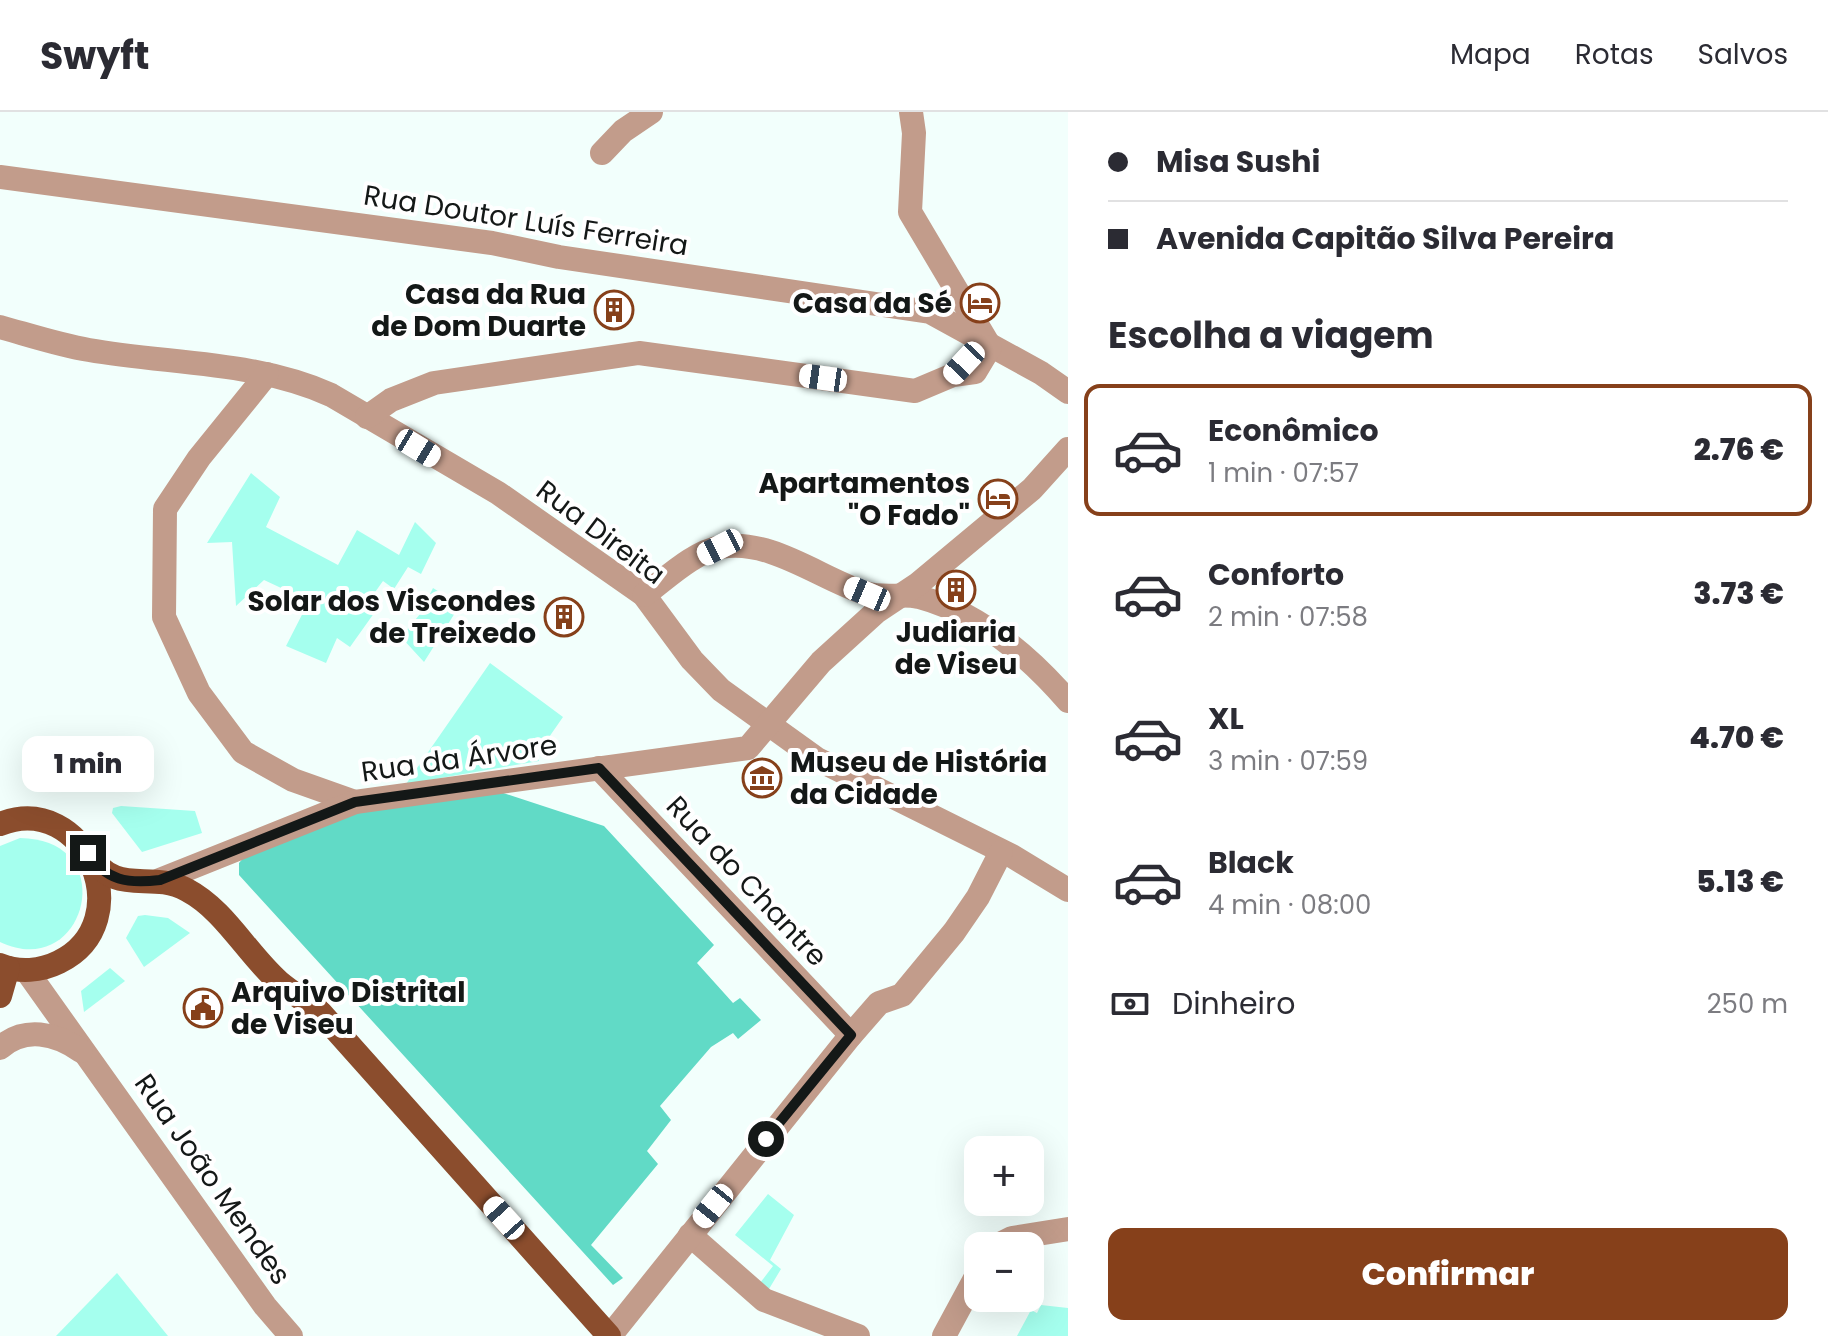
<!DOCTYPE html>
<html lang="pt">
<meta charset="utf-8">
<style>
body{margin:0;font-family:Poppins,sans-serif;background:#f7f7f7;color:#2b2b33;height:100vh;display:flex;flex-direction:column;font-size:30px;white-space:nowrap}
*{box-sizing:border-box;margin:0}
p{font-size:26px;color:#7c7c81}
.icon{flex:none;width:44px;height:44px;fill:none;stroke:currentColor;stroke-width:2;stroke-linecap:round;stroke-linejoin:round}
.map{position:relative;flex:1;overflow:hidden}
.drawer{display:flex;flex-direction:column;background:#fff;width:760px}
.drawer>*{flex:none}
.top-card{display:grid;align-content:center;height:176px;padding:0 40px;background:#fff}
.buttons{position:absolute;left:964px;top:1024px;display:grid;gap:16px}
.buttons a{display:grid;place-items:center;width:80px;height:80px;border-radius:16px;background:#fff;box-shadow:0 8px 32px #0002;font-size:40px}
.end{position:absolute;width:36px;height:36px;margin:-18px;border:10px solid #141817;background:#fff;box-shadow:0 0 0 4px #fff}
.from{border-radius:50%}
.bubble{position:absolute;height:56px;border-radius:16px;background:#fff;box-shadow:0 8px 32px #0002;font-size:26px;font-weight:800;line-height:56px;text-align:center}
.car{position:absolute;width:24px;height:48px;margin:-24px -12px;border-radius:10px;box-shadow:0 0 6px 2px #0007;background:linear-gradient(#fff 24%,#345 0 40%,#fff 0 76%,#345 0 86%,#fff 0)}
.top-card b{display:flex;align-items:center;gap:28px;height:76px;font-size:30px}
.top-card b+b{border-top:2px solid #e1e1e2}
.top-card i{width:20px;height:20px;background:#2b2b33}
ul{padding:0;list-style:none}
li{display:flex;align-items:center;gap:24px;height:132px;margin:0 16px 12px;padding:0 24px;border:4px solid transparent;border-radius:16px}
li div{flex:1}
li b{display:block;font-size:30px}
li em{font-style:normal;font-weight:800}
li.current{border-color:#86401a}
li>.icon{width:72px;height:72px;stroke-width:1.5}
h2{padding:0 40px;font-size:36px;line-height:96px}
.pay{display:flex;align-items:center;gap:20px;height:88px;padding:0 40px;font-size:30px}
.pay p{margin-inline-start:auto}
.action{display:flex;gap:16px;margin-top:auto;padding:16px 40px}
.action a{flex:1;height:92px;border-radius:16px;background:#86401a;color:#fff;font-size:32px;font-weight:800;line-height:92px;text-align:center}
header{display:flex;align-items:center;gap:48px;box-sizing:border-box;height:112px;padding:0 40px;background:#fff;border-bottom:2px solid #e1e1e2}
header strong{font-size:38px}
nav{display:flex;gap:44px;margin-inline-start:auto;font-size:28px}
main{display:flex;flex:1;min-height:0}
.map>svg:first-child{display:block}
</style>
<header>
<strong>Swyft</strong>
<nav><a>Mapa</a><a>Rotas</a><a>Salvos</a></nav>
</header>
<main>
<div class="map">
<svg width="1068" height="1224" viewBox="0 0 1068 1224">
<rect width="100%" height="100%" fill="#f2fffc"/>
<!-- green -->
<g fill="#a5ffee">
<polygon points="251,361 280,385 266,415 338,453 357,418 399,443 415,410 436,431 421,462 408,455 394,477 383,469 368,490 377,497 350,535 337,526 326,551 286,534 309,489 264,468 236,494 232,430 207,431"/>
<polygon points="433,476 460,493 424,550 401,525 420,502"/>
<polygon points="490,551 563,605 538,641 539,649 406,672"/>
<polygon points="121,694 195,699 202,721 142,740 112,701 113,696"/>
<path d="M 20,726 C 123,727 86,871 0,830 L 0,734 Z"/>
<polygon points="145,803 168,806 190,821 144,855 126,826 138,804"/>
<polygon points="110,856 125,869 84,900 81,879"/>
<polygon points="768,1082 794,1103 770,1148 781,1157 769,1177 760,1171 773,1154 735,1123"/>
<polygon points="117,1161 168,1224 56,1224"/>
<polygon points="1041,1193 1068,1196 1068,1224 1017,1224 1031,1198 1037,1201"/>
</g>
<!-- forest -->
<polygon fill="#61dac6" points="494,678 604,714 714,833 697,851 733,891 740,886 761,908 738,927 733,921 711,935 660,994 671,1008 647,1039 658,1052 591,1133 623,1166 613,1173 239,763 239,751 245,744 356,699"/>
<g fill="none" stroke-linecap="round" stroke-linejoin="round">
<!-- minor -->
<g stroke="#c29c8b" stroke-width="24">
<polyline points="911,0 914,21 910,100 989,233"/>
<polyline points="602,41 623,19 651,0"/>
<polyline points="0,65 492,131 559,145 930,200 1041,261 1068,280"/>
<path d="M 0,215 C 29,223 59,233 89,238 C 169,252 256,249 331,283 L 498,381 L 644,483 L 692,548 L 721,578 L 817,647 L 1012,744 L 1068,778"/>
<polyline points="267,262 199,346 165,397 164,505 199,581 243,640 293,668 355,690"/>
<polyline points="367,305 391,288 434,271 639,241 915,279 953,263 975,260 990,235"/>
<path d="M 644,483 C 666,467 693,440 721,435 C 770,426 821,467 865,481 C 884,487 902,481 919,485 C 979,501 1029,544 1068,589"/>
<polyline points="599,656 851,923"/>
<polyline points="160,768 355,690 748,636 821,550 876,500 918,472 1032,377 1068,337"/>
<polyline points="26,858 265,1194 291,1224"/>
<path d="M 0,936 C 24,914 56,921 81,939"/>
<polyline points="690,1123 764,1188 858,1224"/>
<polyline points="996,1134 1012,1126 1068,1117"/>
<polyline points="610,1224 851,923 879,891 902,883 954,820 978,785 1001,740"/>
<polyline points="944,1224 978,1161"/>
</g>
<!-- major -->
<g stroke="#8b4d2d" stroke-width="24">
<path d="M 0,712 C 85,678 141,810 59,850 C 41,859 19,861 0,853"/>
<path d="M 88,741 C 118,787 148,757 187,778 C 225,798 247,842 279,870 C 292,881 306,889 319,899 L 609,1224"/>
<polyline points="0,884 8,856"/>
</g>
</g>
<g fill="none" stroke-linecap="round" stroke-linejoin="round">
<!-- route -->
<path stroke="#141817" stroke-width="10" d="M 88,741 C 106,769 128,772 160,768 L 355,690 L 599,656 L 851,923 L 766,1027"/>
</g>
<!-- icons -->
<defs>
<g id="hotel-ring" transform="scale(2)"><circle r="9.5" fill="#fff" stroke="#86401a" stroke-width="1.5"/><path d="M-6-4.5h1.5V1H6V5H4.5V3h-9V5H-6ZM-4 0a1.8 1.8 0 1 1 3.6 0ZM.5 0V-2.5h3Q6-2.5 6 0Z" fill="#86401a"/></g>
<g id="building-ring" transform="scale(2)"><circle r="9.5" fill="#fff" stroke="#86401a" stroke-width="1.5"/><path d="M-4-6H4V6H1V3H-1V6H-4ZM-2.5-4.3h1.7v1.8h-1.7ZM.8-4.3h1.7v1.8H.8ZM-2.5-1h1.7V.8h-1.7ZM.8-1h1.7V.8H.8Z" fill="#86401a"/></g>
<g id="museum-ring" transform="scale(2)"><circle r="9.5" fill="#fff" stroke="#86401a" stroke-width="1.5"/><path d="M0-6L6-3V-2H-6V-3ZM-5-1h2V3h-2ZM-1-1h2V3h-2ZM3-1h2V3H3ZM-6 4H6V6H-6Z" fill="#86401a"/></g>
<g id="civic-ring" transform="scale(2)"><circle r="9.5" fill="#fff" stroke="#86401a" stroke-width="1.5"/><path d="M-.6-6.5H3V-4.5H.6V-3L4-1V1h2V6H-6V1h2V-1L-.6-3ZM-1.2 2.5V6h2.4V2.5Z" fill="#86401a"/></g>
</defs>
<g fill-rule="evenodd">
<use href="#hotel-ring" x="980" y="191"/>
<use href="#building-ring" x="614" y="198"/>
<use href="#hotel-ring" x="998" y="387"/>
<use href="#building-ring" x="956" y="478"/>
<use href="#building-ring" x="564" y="505"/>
<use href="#museum-ring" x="762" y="666"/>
<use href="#civic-ring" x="203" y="896"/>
</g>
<g text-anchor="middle" stroke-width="8" stroke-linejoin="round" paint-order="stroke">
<!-- street labels -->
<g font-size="28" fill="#141817" stroke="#fff">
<text transform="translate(526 108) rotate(9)" y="10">Rua Doutor Luís Ferreira</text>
<text transform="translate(601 420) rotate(37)" y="10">Rua Direita</text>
<text transform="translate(459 646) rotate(-8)" y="10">Rua da Árvore</text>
<text transform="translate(747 769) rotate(47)" y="10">Rua do Chantre</text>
<text transform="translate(213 1067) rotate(55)" y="10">Rua João Mendes</text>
</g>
<!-- poi labels -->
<g font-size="28" font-weight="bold" fill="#141817" stroke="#fff" text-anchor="end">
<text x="586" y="192">Casa da Rua<tspan x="586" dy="32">de Dom Duarte</tspan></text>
<text x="952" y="201">Casa da Sé</text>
<text x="970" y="381">Apartamentos<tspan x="970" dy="32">"O Fado"</tspan></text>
<text x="536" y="499">Solar dos Viscondes<tspan x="536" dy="32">de Treixedo</tspan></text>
<text x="956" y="530" text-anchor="middle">Judiaria<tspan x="956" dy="32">de Viseu</tspan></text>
<text x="790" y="660" text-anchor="start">Museu de História<tspan x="790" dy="32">da Cidade</tspan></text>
<text x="231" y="890" text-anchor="start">Arquivo Distrital<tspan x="231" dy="32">de Viseu</tspan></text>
</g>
</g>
</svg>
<div class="buttons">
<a>+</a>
<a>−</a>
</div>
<i class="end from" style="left:766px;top:1027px"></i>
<i class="end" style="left:88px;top:741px"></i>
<div class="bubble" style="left:22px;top:624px;width:132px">1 min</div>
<i class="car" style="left:964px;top:251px;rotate:223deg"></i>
<i class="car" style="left:823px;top:266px;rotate:278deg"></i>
<i class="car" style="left:418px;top:336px;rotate:121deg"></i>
<i class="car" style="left:720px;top:435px;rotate:243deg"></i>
<i class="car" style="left:867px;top:482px;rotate:293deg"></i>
<i class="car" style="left:713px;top:1094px;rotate:219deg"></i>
<i class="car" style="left:504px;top:1106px;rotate:318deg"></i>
</div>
<section class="drawer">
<div class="top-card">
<b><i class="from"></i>Misa Sushi</b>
<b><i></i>Avenida Capitão Silva Pereira</b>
</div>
<h2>Escolha a viagem</h2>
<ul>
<li class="current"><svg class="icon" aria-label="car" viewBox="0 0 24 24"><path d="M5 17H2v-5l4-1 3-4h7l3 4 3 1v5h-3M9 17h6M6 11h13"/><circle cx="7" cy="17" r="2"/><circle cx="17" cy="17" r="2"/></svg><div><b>Econômico</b><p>1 min · 07:57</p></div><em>2.76 €</em></li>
<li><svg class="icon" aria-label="car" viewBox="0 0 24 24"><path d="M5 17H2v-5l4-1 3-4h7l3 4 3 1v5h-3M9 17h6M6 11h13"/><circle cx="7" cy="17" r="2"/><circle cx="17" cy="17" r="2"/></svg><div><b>Conforto</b><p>2 min · 07:58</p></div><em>3.73 €</em></li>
<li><svg class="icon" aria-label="car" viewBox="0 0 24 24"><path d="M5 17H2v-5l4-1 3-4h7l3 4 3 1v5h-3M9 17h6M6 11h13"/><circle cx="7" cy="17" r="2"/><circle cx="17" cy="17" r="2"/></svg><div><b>XL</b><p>3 min · 07:59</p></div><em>4.70 €</em></li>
<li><svg class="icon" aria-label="car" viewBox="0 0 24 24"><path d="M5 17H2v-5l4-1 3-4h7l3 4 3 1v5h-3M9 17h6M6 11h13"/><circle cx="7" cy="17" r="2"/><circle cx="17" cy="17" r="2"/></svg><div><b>Black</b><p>4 min · 08:00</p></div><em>5.13 €</em></li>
</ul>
<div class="pay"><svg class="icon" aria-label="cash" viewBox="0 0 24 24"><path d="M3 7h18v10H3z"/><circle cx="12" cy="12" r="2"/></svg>Dinheiro<p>250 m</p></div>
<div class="action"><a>Confirmar</a></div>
</section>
</main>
